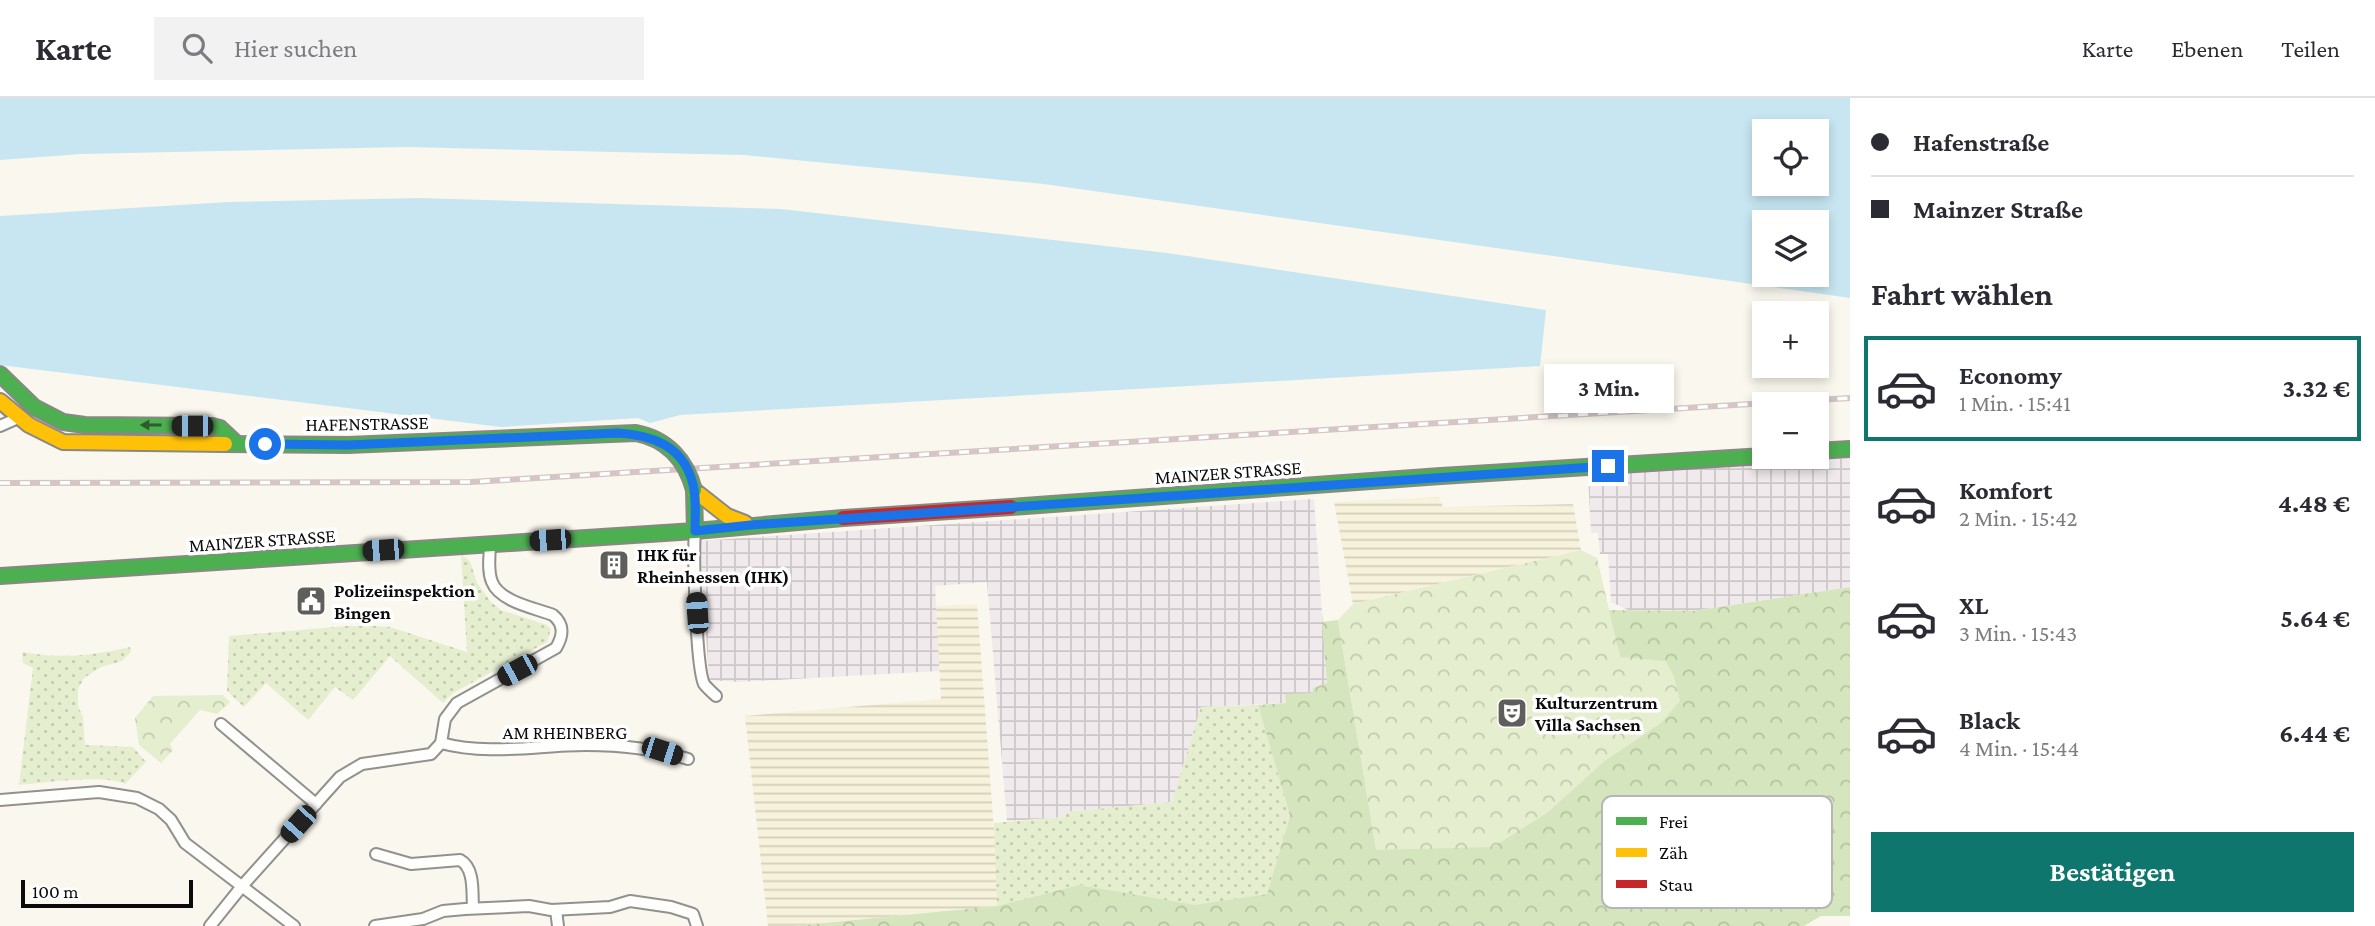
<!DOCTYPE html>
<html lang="de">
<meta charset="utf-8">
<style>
body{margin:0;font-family:"Crimson Pro",serif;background:#f2f2f3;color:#2b2b33;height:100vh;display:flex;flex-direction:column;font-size:26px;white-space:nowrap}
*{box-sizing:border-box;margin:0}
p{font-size:23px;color:#7c7c81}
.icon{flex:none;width:38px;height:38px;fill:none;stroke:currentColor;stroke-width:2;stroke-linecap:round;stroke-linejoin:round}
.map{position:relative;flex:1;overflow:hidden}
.side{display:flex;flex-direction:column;background:#fff;width:525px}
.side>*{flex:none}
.guide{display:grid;align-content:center;height:154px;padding:0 21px;background:#fff}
.buttons{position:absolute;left:1752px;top:21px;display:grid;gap:14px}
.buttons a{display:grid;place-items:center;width:77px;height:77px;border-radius:0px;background:#fff;box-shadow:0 4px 10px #0003;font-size:35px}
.scale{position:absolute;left:21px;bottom:18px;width:172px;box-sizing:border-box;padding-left:7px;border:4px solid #0b0b0b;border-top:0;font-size:19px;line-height:24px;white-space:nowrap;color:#0b0b0b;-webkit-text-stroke:5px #fff;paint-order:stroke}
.end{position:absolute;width:32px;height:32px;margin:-16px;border:9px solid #1a73e8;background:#fff;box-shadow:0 0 0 4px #fff}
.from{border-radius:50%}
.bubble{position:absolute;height:49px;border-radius:0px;background:#fff;box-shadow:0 4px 10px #0003;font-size:23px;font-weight:700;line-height:49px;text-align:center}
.car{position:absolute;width:21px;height:42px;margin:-21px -10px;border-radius:9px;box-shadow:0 0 5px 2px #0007;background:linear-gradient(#222 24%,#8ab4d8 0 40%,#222 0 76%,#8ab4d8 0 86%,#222 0)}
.guide b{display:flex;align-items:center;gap:24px;height:66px;font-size:26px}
.guide b+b{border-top:2px solid #e1e1e2}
.guide i{width:18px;height:18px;background:#2b2b33}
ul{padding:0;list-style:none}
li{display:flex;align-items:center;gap:21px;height:105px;margin:0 14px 10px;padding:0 7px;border:4px solid transparent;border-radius:0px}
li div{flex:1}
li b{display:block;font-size:26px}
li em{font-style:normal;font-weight:700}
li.current{border-color:#0f766e}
li>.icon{width:63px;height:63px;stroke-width:1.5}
h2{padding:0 21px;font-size:32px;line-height:84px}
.cta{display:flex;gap:14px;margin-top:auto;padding:14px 21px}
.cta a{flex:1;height:80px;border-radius:0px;background:#0f766e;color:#fff;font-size:28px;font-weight:700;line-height:80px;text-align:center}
header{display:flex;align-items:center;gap:42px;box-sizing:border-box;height:98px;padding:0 35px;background:#fff;border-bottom:2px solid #e1e1e2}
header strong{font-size:33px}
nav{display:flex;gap:38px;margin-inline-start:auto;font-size:24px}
.search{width:490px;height:63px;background:#f2f2f3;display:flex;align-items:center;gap:18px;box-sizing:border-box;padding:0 24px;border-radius:0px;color:#7c7c81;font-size:26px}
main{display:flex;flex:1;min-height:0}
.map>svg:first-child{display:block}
</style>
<header>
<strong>Karte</strong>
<div class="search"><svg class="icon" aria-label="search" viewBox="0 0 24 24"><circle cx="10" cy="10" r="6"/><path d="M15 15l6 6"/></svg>Hier suchen</div>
<nav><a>Karte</a><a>Ebenen</a><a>Teilen</a></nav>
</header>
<main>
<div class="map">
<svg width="1850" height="828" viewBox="0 0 1850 828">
<defs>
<pattern id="industrial-grid" width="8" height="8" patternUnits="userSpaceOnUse" patternTransform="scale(1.75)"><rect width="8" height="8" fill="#f0eaec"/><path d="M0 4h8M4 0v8" fill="none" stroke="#ccc7c9"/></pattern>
<pattern id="farmland-rules" width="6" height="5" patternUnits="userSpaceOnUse" patternTransform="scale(1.75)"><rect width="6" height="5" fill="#f6f2db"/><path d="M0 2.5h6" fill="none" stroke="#d2cebb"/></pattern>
<pattern id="grass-dots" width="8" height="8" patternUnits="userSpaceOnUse" patternTransform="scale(1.75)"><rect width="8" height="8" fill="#e5eecf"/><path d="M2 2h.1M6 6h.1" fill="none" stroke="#c3cbb0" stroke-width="1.8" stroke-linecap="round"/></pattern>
<pattern id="forest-crowns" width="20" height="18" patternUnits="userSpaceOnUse" patternTransform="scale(1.75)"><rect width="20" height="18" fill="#d5e5bd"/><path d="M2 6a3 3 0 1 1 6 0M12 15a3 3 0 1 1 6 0" fill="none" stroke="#b6c3a1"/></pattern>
<pattern id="park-crowns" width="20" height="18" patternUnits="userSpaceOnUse" patternTransform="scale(1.75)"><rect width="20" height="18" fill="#e5eecf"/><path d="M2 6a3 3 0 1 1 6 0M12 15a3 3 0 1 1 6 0" fill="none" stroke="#c3cbb0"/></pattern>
</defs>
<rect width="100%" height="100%" fill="#faf7ee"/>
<!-- industrial -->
<g fill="url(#industrial-grid)">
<polygon points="1850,360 1850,489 1693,513 1628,512 1611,504 1608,456 1600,456 1598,435 1591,435 1588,377"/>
<polygon points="1314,401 1327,585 1313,595 1286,605 1201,609 1172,704 1066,714 1067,719 1007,723 987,484 935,488 940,573 738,584 709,582 700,443"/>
</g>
<!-- farmland -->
<g fill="url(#farmland-rules)">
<polygon points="1439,399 1443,409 1573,406 1581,452 1353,506 1334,404"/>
<polygon points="977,506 996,759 997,808 794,828 768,828 745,618 941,601 936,508"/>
</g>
<!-- grass -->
<g fill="url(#grass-dots)">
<polygon points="461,456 470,463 477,485 491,504 501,512 547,527 551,531 547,544 453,595 443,605 390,558 353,602 335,589 308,622 266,585 244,609 227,593 229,538 347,528 374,528 390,529 467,554"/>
<path d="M 130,549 L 131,554 L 122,563 L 101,569 L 84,580 L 78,591 L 78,608 L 83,619 L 85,647 L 133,649 L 146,664 L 125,686 C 103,676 46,685 19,687 L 33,570 L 23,565 L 22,554 C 62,561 91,558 130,549 Z"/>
<polygon points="1258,607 1290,718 1267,796 1195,808 1079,787 997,808 994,725 1066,719 1066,714 1172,704 1201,609"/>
</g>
<!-- forest -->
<polygon fill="url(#forest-crowns)" points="1850,489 1850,818 1821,818 1804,828 794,828 997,808 1079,787 1195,807 1267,796 1290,718 1258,607 1286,605 1285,596 1313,595 1313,590 1327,585 1322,524 1338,522 1376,751 1607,661 1662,624 1620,559 1608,512 1693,513"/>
<!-- park -->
<g fill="url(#park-crowns)">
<polygon points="1581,452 1597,460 1620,559 1666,563 1674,579 1680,603 1662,624 1607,661 1547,715 1493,749 1376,752 1338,522 1353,506"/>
<polygon points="223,597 230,604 217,616 200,612 170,646 173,652 161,665 139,647 135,620 153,598"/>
</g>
<!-- water -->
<g fill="#c7e6f2" fill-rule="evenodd">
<path d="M 0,0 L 1850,0 L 1850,200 L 1044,86 L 744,57 L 406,49 L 81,56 L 0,62 ZM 1764,33 L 1816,33 L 1816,86 L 1764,86 ZM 1764,124 L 1816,124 L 1816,177 L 1764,177 Z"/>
<polygon points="420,100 781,111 1167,155 1546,212 1540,268 680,317 650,325 638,320 501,329 0,267 0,118 229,104"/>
</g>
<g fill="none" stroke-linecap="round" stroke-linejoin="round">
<!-- street casing -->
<g stroke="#93918d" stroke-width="14">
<g id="street">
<polyline points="0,328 18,320"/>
<path d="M 695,433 C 693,455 696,569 704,586 C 707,590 713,595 716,598"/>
<polyline points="221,626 316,706"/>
<path d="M 441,645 C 489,658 538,647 586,647 C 621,647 656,651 688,661"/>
<polyline points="0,702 99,694 137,700 159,711 171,722 185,745 294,828"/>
<path d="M 376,756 L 411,766 L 460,762 C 475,770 472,795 473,810"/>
<polyline points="556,812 558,828"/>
<path d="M 210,828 L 243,787 L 340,679 L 362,666 L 431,656 L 441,645 L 445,621 L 457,605 L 556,550 C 563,538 565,527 553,517 C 535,510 500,504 492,484 C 487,472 490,457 490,445"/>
<polyline points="375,828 423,821 443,813 465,811 529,808 551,812 610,809 630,803 671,809 693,816 697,828"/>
</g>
</g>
<!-- fast casing -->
<g stroke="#898884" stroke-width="18">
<g id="fast">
<polyline points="0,276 34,309 63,324 85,327 212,328 220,330 237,346"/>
<polyline points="225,346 348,347"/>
<polyline points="1816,353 1850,351"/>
<polyline points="694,392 695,433"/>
<polyline points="1011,409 1441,378 1764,358"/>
<polyline points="0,478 695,433 843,420"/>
</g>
</g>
<!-- slow casing -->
<g stroke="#898884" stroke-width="18">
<g id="slow">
<polyline points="0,303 29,327 63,344 225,346"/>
<polyline points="694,392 727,418 745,425"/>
</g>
</g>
<!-- jam casing -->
<g stroke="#898884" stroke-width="18">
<polyline id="jam" points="843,420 1011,409"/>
</g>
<!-- street -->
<use href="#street" stroke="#fefefc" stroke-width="10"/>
<!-- fast -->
<use href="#fast" stroke="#4caf50" stroke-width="14"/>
<!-- slow -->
<use href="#slow" stroke="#ffc107" stroke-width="14"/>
<!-- jam -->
<use href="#jam" stroke="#c62828" stroke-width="14"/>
<!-- rail casing -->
<g stroke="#d5c5c5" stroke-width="6">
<polyline id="rail" points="0,385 471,384 1850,300"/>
</g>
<!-- rail -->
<use href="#rail" stroke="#fff" stroke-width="3.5" stroke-dasharray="10" stroke-linecap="butt"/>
<!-- fast-bridge casing -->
<g stroke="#898884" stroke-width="18" stroke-linecap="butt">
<path id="fast-bridge" d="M 348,347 L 636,335 C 667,341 686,362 694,392"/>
</g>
<!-- fast-bridge -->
<use href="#fast-bridge" stroke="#4caf50" stroke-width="14"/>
</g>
<!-- one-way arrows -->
<defs><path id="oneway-solid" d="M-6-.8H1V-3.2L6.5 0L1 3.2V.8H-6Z" transform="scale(1.75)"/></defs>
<use fill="#2c5d2e" href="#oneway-solid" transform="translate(151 327) rotate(-180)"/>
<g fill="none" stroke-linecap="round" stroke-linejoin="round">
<!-- route -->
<path stroke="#1a73e8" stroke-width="9" d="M 265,346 L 348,347 L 618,335 C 651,337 682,347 692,383 C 697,398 695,417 695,433 L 751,427 L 1608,368"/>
</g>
<!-- icons -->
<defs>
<g id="building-square" transform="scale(1.575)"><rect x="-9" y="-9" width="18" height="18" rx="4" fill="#5f5e5a" stroke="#fff"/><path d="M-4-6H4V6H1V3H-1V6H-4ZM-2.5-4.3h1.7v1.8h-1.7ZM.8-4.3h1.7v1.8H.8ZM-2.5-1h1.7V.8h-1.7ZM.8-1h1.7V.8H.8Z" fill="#fff"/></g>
<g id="civic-square" transform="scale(1.575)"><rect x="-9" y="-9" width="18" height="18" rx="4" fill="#5f5e5a" stroke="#fff"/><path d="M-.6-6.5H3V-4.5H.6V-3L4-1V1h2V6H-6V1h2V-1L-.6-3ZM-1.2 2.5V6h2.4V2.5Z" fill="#fff"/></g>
<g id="theatre-square" transform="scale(1.575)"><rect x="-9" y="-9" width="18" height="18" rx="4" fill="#5f5e5a" stroke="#fff"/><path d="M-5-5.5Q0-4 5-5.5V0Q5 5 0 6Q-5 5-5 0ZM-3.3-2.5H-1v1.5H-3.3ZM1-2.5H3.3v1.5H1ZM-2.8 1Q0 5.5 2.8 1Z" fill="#fff"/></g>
</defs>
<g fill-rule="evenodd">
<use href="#building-square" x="614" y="467"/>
<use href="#civic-square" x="311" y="503"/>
<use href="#theatre-square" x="1512" y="615"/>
</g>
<g text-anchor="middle" stroke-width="7" stroke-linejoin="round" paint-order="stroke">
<!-- street labels -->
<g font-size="19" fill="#0b0b0b" stroke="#fff">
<text transform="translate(367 325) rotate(-1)" y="7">HAFENSTRASSE</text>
<text transform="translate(1228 374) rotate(-4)" y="7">MAINZER STRASSE</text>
<text transform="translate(262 442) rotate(-4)" y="7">MAINZER STRASSE</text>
<text x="565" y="641">AM RHEINBERG</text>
</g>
<!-- poi labels -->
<g font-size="19" font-weight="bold" fill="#0b0b0b" stroke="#fff" text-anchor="start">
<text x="637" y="463">IHK für<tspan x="637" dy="22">Rheinhessen (IHK)</tspan></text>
<text x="334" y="499">Polizeiinspektion<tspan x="334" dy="22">Bingen</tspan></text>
<text x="1535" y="611">Kulturzentrum<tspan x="1535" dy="22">Villa Sachsen</tspan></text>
</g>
</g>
<!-- legend -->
<rect x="1602" y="698" width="230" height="112" rx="10" fill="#fff" stroke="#b6b6b6" stroke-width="2"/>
<rect x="1616" y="719" width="31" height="8" fill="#4caf50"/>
<rect x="1616" y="750" width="31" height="9" fill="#ffc107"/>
<rect x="1616" y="782" width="31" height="8" fill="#c62828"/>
<g font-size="19" fill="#0b0b0b">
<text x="1659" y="730">Frei</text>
<text x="1659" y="761">Zäh</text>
<text x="1659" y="793">Stau</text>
</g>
</svg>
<div class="buttons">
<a><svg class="icon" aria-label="locate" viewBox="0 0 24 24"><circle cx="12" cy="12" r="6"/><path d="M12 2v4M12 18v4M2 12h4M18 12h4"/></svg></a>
<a><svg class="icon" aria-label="layers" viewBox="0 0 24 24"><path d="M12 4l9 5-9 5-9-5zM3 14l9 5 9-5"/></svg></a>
<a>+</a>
<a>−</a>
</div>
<div class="scale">100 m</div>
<i class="end from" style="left:265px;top:346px"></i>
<i class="end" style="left:1608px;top:368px"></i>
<div class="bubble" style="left:1544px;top:266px;width:130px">3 Min.</div>
<i class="car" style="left:192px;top:328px;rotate:270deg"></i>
<i class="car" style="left:550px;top:442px;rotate:266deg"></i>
<i class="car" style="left:383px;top:452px;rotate:266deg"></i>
<i class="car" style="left:697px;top:515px;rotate:356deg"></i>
<i class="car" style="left:517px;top:572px;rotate:242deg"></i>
<i class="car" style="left:662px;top:653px;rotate:108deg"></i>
<i class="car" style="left:298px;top:726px;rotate:222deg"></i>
</div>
<section class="side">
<div class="guide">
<b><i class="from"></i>Hafenstraße</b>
<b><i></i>Mainzer Straße</b>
</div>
<h2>Fahrt wählen</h2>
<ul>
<li class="current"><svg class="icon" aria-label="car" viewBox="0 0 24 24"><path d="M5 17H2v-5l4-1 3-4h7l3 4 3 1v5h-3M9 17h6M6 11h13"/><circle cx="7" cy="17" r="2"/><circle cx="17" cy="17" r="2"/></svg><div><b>Economy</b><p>1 Min. · 15:41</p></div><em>3.32 €</em></li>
<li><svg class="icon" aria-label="car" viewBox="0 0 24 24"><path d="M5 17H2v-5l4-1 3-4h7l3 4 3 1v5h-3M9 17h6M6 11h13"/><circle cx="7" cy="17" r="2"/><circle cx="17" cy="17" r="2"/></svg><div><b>Komfort</b><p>2 Min. · 15:42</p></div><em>4.48 €</em></li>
<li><svg class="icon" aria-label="car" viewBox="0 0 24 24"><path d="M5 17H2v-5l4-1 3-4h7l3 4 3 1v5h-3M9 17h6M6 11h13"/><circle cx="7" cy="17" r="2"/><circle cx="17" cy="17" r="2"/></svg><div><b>XL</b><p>3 Min. · 15:43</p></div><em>5.64 €</em></li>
<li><svg class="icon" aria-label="car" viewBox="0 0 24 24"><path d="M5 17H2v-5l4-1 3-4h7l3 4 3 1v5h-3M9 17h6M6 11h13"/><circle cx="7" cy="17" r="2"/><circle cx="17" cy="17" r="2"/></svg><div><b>Black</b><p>4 Min. · 15:44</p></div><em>6.44 €</em></li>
</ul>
<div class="cta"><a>Bestätigen</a></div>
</section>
</main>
